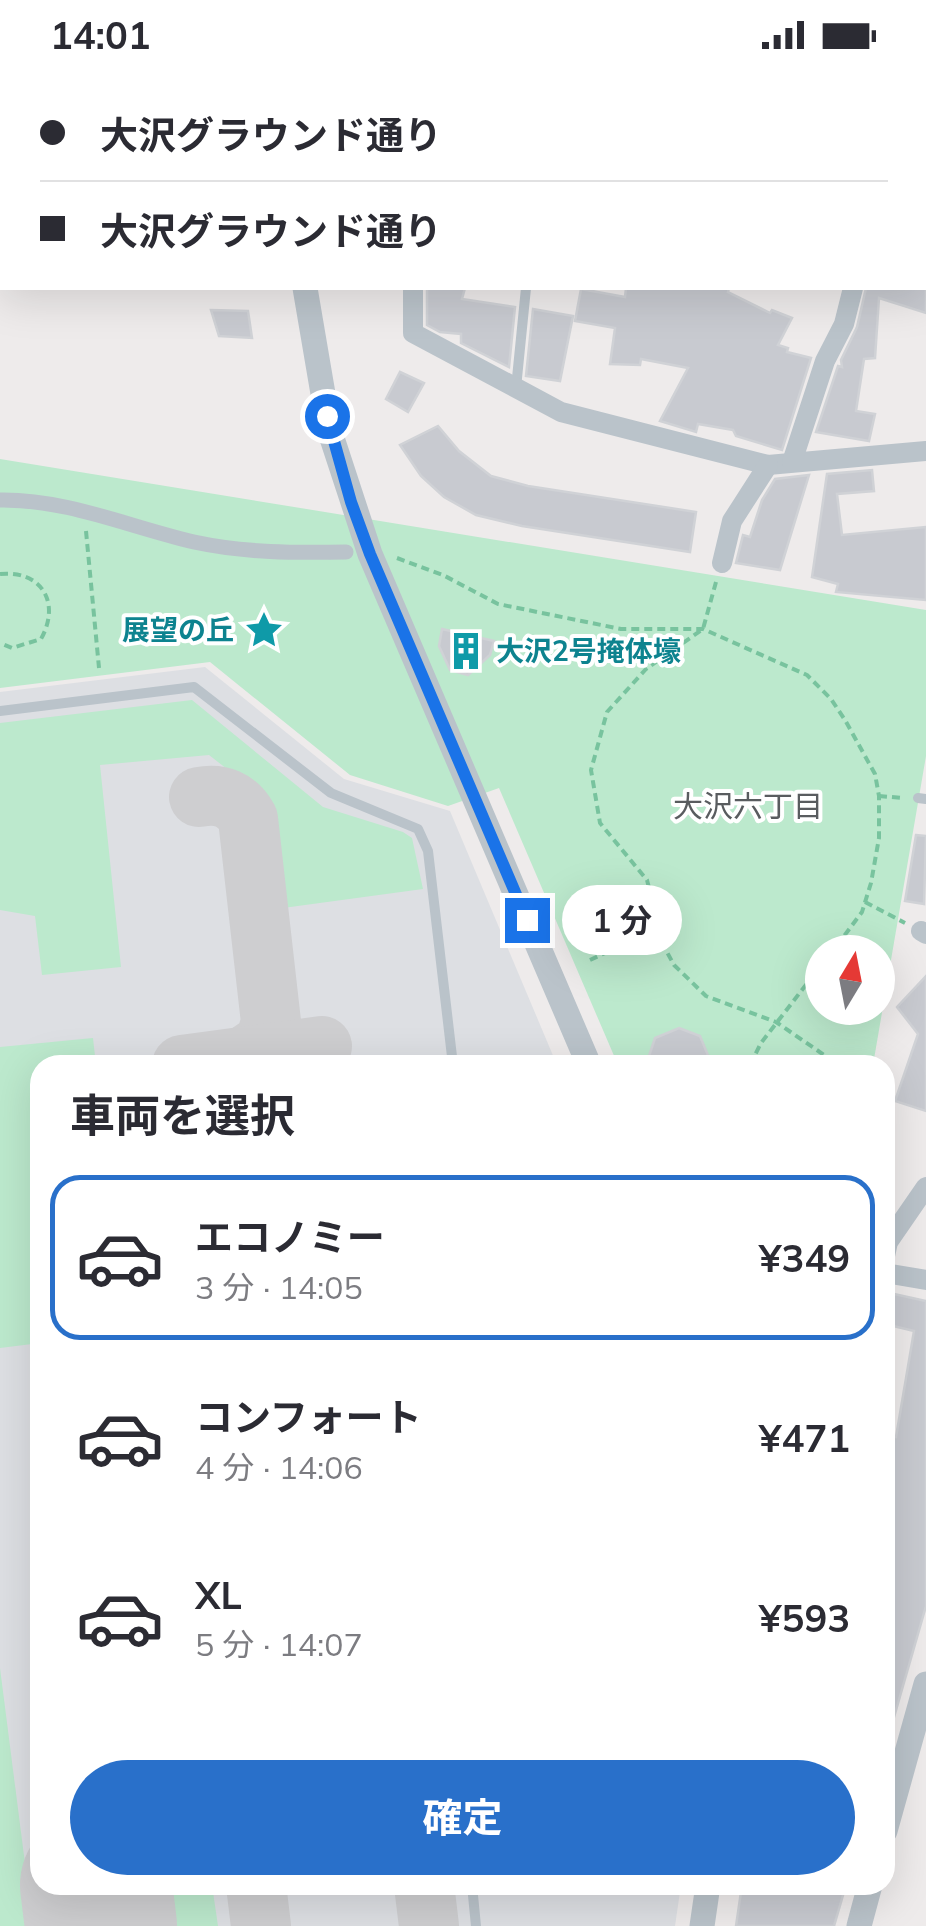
<!DOCTYPE html>
<html lang="ja">
<meta charset="utf-8">
<style>
body{margin:0;font-family:Mulish,"Noto Sans JP",sans-serif;background:#f7f7f7;color:#2b2b33;height:100vh;display:flex;flex-direction:column;font-size:38px;white-space:nowrap}
*{box-sizing:border-box;margin:0}
p{font-size:32px;color:#7c7c81}
.icon{flex:none;width:55px;height:55px;fill:none;stroke:currentColor;stroke-width:2;stroke-linecap:round;stroke-linejoin:round}
.map{position:relative;flex:1;overflow:hidden}
.drawer{position:absolute;left:30px;top:985px;width:865px;height:840px;display:flex;flex-direction:column;background:#fff;border-radius:30px;box-shadow:0 10px 40px #0002}
.drawer>*{flex:none}
.banner{position:absolute;left:0px;top:0px;width:928px;height:220px;box-shadow:0 10px 40px #0002;display:grid;align-content:center;height:220px;padding:0 40px;background:#fff}
.needle{width:65px;rotate:10deg}
.buttons{position:absolute;left:805px;top:865px;display:grid;gap:20px}
.buttons a{display:grid;place-items:center;width:90px;height:90px;border-radius:50%;background:#fff;box-shadow:0 10px 40px #0002;font-size:50px}
.end{position:absolute;width:45px;height:45px;margin:-22px;border:12px solid #1a73e8;background:#fff;box-shadow:0 0 0 5px #fff}
.from{border-radius:50%}
.bubble{position:absolute;height:70px;border-radius:35px;background:#fff;box-shadow:0 10px 40px #0002;font-size:32px;font-weight:700;line-height:70px;text-align:center}
.banner b{display:flex;align-items:center;gap:35px;height:95px;font-size:38px}
.banner b+b{border-top:2px solid #e1e1e2}
.banner i{width:25px;height:25px;background:#2b2b33}
ul{padding:0;list-style:none}
li{display:flex;align-items:center;gap:30px;height:165px;margin:0 20px 15px;padding:0 20px;border:5px solid transparent;border-radius:30px}
li div{flex:1}
li b{display:block;font-size:38px}
li em{font-style:normal;font-weight:700}
li.on{border-color:#2970ca}
li>.icon{width:90px;height:90px;stroke-width:1.5}
h2{padding:0 40px;font-size:45px;line-height:120px}
.action{display:flex;gap:20px;margin-top:auto;padding:20px 40px}
.action a{flex:1;height:115px;border-radius:60px;background:#2970ca;color:#fff;font-size:40px;font-weight:700;line-height:115px;text-align:center}
.status{display:flex;justify-content:space-between;align-items:center;height:70px;padding:0 50px;background:#fff;direction:ltr}
.status svg{height:28px;fill:currentColor}
.map>svg:first-child{display:block}
</style>
<div class="status"><b>14:01</b><svg viewBox="0 0 49 12"><path d="M0 12V9h3v3zM5 12V6h3v6zM10 12V3h3v9zM15 12V0h3v12zM26 1h20v11H26zM47 4h2v5h-2z"/></svg></div>
<div class="map">
<svg width="926" height="1856" viewBox="0 0 926 1856">
<rect width="100%" height="100%" fill="#eeebeb"/>
<!-- airport -->
<polygon fill="#dddfe3" points="205,597 344,709 450,741 557,995 40,995 40,1815 681,1815 675,1856 0,1856 0,622"/>
<!-- green -->
<g fill="#bce9cd" fill-rule="evenodd">
<path d="M 0,389 L 926,540 L 926,686 L 873,995 L 618,995 L 499,718 L 448,736 L 350,705 L 210,592 L 0,618 ZM 822,882 L 878,882 L 878,938 L 822,938 Z"/>
<polygon points="192,630 323,737 403,762 412,768 423,819 283,838 272,734 209,685 100,695 121,897 42,905 35,846 0,840 0,653"/>
<polygon points="93,968 96,995 40,995 40,1273 0,1278 0,977"/>
<polygon points="0,1598 33,1856 0,1856"/>
<polygon points="159,1815 212,1815 218,1856 164,1856"/>
</g>
<g fill="none" stroke-linecap="round" stroke-linejoin="round">
<!-- taxiway -->
<g stroke="#ceced0" stroke-width="60">
<path d="M 199,727 C 221,723 237,729 248,749 L 271,952 L 265,972 L 246,985"/>
<polyline points="182,995 322,976"/>
<polyline points="256,1815 261,1856"/>
<polyline points="424,1815 429,1856"/>
</g>
<!-- runway -->
<polyline stroke="#ceced0" stroke-width="152" points="96,1815 101,1856"/>
</g>
<!-- building -->
<g fill="#c8cad0" stroke="#d0d2d6" stroke-width="2.5">
<polygon points="427,218 465,218 462,229 515,237 509,297 461,273 461,264 440,262 427,255"/>
<polygon points="626,218 729,218 728,222 770,243 772,240 792,248 778,275 788,278 787,282 811,288 782,380 736,366 733,360 698,354 696,362 660,351 688,298 641,289 640,295 610,294 615,258 575,251 581,219 625,227"/>
<polygon points="866,218 926,218 926,243 879,228 875,288 864,289 856,341 875,344 869,371 816,362 838,296 842,297 841,290 857,257"/>
<polygon points="533,239 573,246 560,311 526,306"/>
<polygon points="211,240 248,241 252,268 219,266"/>
<polygon points="400,302 424,313 408,342 386,329"/>
<polygon points="438,356 459,381 491,406 528,416 696,442 690,482 522,456 476,445 444,427 421,406 400,375"/>
<polygon points="872,400 874,421 837,424 842,465 926,457 926,530 836,522 838,514 812,507 827,404"/>
<polygon points="809,405 780,500 736,493 743,465 750,467 762,430 775,409"/>
<polygon points="442,559 494,571 490,585 468,605 450,600 439,576"/>
<polygon points="916,765 926,766 924,834 905,831"/>
<polygon points="926,906 926,1041 895,1031 918,964 897,937"/>
<polygon points="679,958 700,966 712,995 666,995 648,989 655,968"/>
<polygon points="885,1222 926,1231 926,1536 890,1661 885,1660 885,1365 896,1367 914,1261 885,1254"/>
<polygon points="742,1815 846,1815 834,1856 736,1856"/>
</g>
<g fill="none" stroke-linecap="round" stroke-linejoin="round">
<!-- path -->
<g stroke="#78c39e" stroke-width="4" stroke-dasharray="8 5" stroke-linecap="butt">
<polyline points="86,461 99,598"/>
<polyline points="397,488 443,505 498,534 621,559 703,559 807,605 831,629 845,650 875,704 879,726 879,768 871,813 862,842 832,882"/>
<path d="M 0,504 C 42,500 61,533 41,569 L 12,578 L 0,573"/>
<polyline points="716,512 703,559 646,599 607,642 591,700 600,753 647,810 656,845 655,860 674,895 706,926 776,952 827,987"/>
<polyline points="879,726 903,728"/>
<polyline points="865,832 905,853"/>
<polyline points="590,890 655,860"/>
<polyline points="750,995 761,973 822,894"/>
</g>
<!-- service -->
<g stroke="#bac3ca" stroke-width="10">
<polyline points="516,318 526,218"/>
<polyline points="0,641 194,617 331,723 418,759 428,781 453,995"/>
<polyline points="918,728 926,729"/>
<polyline points="472,1815 476,1856"/>
</g>
<!-- pedestrian -->
<path stroke="#bac3ca" stroke-width="15" d="M 0,430 C 67,429 129,457 194,472 C 245,483 295,483 346,482"/>
<!-- minor -->
<g stroke="#bac3ca" stroke-width="20">
<polyline points="220,0 223,2"/>
<polyline points="413,218 413,263 561,342 768,395 926,381"/>
<polyline points="792,392 825,291 844,254 853,218"/>
<polyline points="722,493 732,451 768,395"/>
<polyline points="921,861 926,864"/>
<polyline points="885,1186 888,1172 926,1117"/>
<polyline points="885,1203 926,1210"/>
</g>
<!-- tertiary -->
<g stroke="#bac3ca" stroke-width="25">
<polyline points="305,218 329,359 370,484 589,995"/>
<polyline points="885,1761 926,1614"/>
<polyline points="702,1856 708,1815"/>
<polyline points="859,1856 870,1815"/>
</g>
<!-- secondary -->
<g stroke="#bac4ce" stroke-width="30">
<polyline points="0,21 2,21"/>
<polyline points="925,29 926,29"/>
</g>
</g>
<g fill="none" stroke-linecap="round" stroke-linejoin="round">
<!-- route -->
<polyline stroke="#1a73e8" stroke-width="12" points="327,346 351,432 370,484 527,850"/>
</g>
<!-- icons -->
<defs>
<g id="sight-bare" transform="scale(3)"><path d="M0-6L1.8-2.2L6-1.7L2.9 1.2L3.7 5.4L0 3.3L-3.7 5.4L-2.9 1.2L-6-1.7L-1.8-2.2Z" fill="#0f9aa8" stroke="#fff" stroke-width="2.5" paint-order="stroke"/></g>
<g id="building-bare" transform="scale(3)"><path d="M-4-6H4V6H1V3H-1V6H-4ZM-2.5-4.3h1.7v1.8h-1.7ZM.8-4.3h1.7v1.8H.8ZM-2.5-1h1.7V.8h-1.7ZM.8-1h1.7V.8H.8Z" fill="#0f9aa8" stroke="#fff" stroke-width="2.5" paint-order="stroke"/></g>
</defs>
<g fill-rule="evenodd">
<use href="#sight-bare" x="264" y="560"/>
<use href="#building-bare" x="466" y="581"/>
</g>
<g text-anchor="middle" stroke-width="8" stroke-linejoin="round" paint-order="stroke">
<!-- culture labels -->
<g font-size="28" font-weight="bold" fill="#0d838f" stroke="#fff" text-anchor="end">
<text x="234" y="570">展望の丘</text>
<text x="496" y="591" text-anchor="start">大沢2号掩体壕</text>
</g>
<!-- neighbourhood labels -->
<g font-size="30" fill="#595c5f" stroke="#fff">
<text x="748" y="747">大沢六丁目</text>
</g>
</g>
</svg>
<div class="buttons">
<a><svg class="needle" viewBox="-14 -14 28 28"><path d="M0-13l5 13h-10z" fill="#e53935"/><path d="M0 13l5-13h-10z" fill="#7c7c81"/></svg></a>
</div>
<i class="end from" style="left:327px;top:346px"></i>
<i class="end" style="left:527px;top:850px"></i>
<div class="bubble" style="left:562px;top:815px;width:120px">1 分</div>
<div class="banner">
<b><i class="from"></i>大沢グラウンド通り</b>
<b><i></i>大沢グラウンド通り</b>
</div>
<section class="drawer">
<h2>車両を選択</h2>
<ul>
<li class="on"><svg class="icon" aria-label="car" viewBox="0 0 24 24"><path d="M5 17H2v-5l4-1 3-4h7l3 4 3 1v5h-3M9 17h6M6 11h13"/><circle cx="7" cy="17" r="2"/><circle cx="17" cy="17" r="2"/></svg><div><b>エコノミー</b><p>3 分 · 14:05</p></div><em>¥349</em></li>
<li><svg class="icon" aria-label="car" viewBox="0 0 24 24"><path d="M5 17H2v-5l4-1 3-4h7l3 4 3 1v5h-3M9 17h6M6 11h13"/><circle cx="7" cy="17" r="2"/><circle cx="17" cy="17" r="2"/></svg><div><b>コンフォート</b><p>4 分 · 14:06</p></div><em>¥471</em></li>
<li><svg class="icon" aria-label="car" viewBox="0 0 24 24"><path d="M5 17H2v-5l4-1 3-4h7l3 4 3 1v5h-3M9 17h6M6 11h13"/><circle cx="7" cy="17" r="2"/><circle cx="17" cy="17" r="2"/></svg><div><b>XL</b><p>5 分 · 14:07</p></div><em>¥593</em></li>
</ul>
<div class="action"><a>確定</a></div>
</section>
</div>
